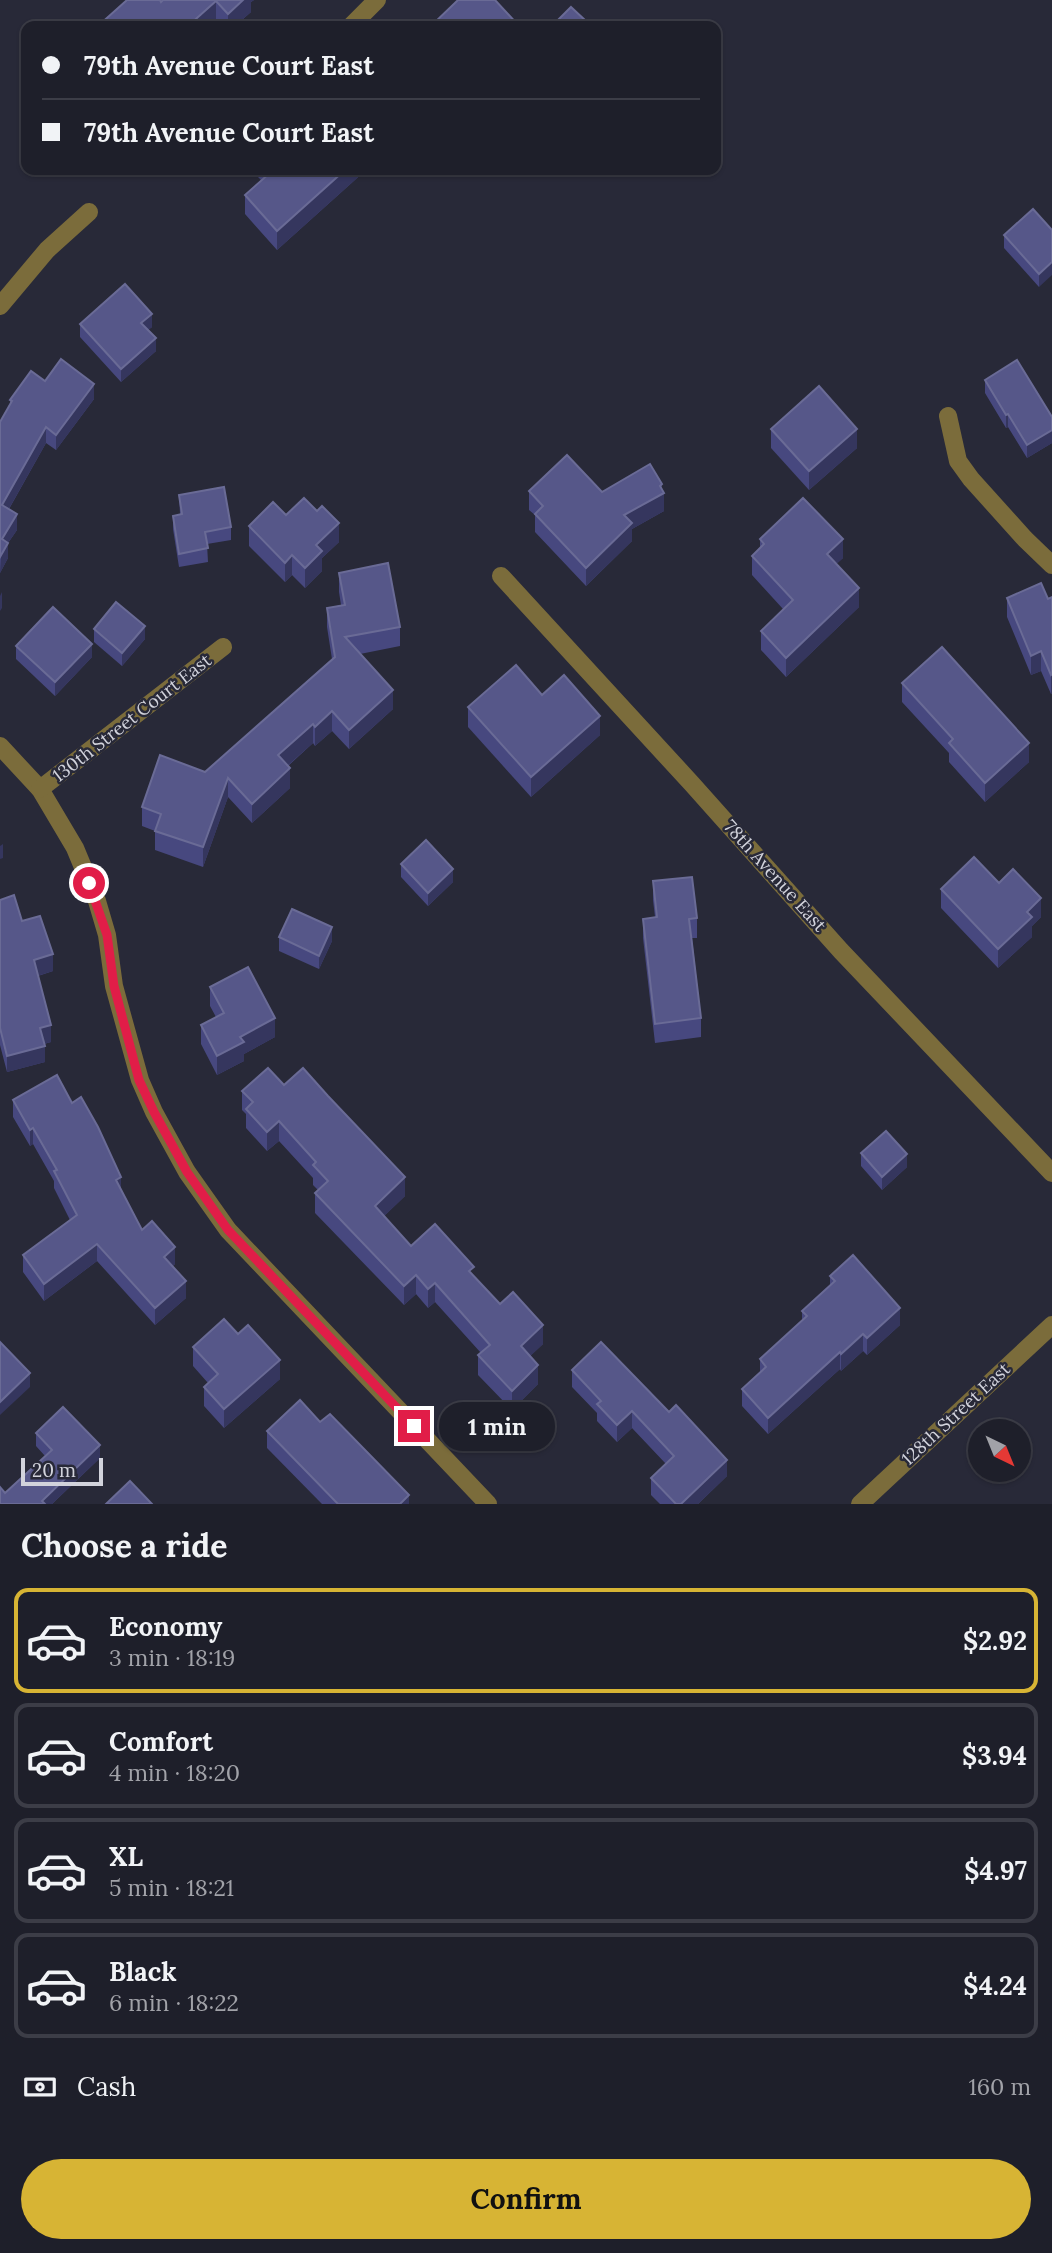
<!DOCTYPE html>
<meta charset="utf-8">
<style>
body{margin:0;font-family:Lora,serif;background:#2b2c36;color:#f1f3f6;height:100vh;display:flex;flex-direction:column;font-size:26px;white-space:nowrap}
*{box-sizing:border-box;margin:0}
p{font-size:23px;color:#a1a2a8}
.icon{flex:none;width:38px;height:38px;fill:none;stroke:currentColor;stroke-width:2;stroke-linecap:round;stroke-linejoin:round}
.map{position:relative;height:1504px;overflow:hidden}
.details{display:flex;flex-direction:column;background:#1e1f2a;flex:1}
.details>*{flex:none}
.guide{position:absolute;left:21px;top:21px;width:700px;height:154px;border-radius:14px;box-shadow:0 2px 5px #0004,0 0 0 2px #3c3d47;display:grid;align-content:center;height:154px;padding:0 21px;background:#1e1f2a}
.needle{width:46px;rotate:137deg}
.buttons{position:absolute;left:968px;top:1419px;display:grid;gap:14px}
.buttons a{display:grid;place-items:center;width:63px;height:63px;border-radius:50%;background:#1e1f2a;box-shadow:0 2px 5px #0004,0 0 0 2px #3c3d47;font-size:35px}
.scale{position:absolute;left:21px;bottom:18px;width:82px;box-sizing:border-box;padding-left:7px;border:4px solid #d2d3dc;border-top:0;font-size:19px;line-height:24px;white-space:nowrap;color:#d2d3dc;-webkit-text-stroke:5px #282938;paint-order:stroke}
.end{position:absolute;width:32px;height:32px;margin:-16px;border:9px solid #e11d48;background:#fff;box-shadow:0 0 0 4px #fff}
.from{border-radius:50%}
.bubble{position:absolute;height:49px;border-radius:24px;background:#1e1f2a;box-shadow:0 2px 5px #0004,0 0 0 2px #3c3d47;font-size:23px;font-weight:700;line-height:49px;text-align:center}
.guide b{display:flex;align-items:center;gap:24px;height:66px;font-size:26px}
.guide b+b{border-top:2px solid #3c3d47}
.guide i{width:18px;height:18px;background:#f1f3f6}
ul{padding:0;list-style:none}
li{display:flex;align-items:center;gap:21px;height:105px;margin:0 14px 10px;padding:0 7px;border:4px solid #3c3d47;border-radius:14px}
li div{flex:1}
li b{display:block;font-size:26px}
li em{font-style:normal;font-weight:700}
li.current{border-color:#d7b434}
li>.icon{width:63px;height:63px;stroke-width:1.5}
h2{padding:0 21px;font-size:32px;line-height:84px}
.pay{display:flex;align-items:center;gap:18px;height:77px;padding:0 21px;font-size:26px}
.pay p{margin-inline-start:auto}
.action{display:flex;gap:14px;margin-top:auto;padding:14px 21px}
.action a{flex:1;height:80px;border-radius:42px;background:#d7b434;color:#111;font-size:28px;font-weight:700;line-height:80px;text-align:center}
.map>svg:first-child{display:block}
</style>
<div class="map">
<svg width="1052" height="1504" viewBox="0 0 1052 1504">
<rect width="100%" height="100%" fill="#282938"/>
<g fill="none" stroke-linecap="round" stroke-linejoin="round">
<!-- minor -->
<g stroke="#7b6c3b" stroke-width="18">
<polyline points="351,26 377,0"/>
<polyline points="0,306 47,250 89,212"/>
<polyline points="948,416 958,461 971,479 1025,539 1052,565"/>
<polyline points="501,576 692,784 841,951 1052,1173"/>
<polyline points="0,746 40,789 75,848 97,901 107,935 114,986 140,1080 154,1112 187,1172 228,1230 488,1504"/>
<polyline points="40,789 223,647"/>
<polyline points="860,1504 1052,1325"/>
</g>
</g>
<!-- wall -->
<g fill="#47487f">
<polygon points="163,0 254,0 251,2 251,12 235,26 221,26 216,20 161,2"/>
<polygon points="257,170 366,170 277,250 245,214 245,195 261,180 257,176"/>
<polygon points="1052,230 1039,287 1004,248 1004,235"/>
<polygon points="80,324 152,327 148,330 156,351 121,382 80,337"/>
<polygon points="985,380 1052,417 1052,443 1027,458 1008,427 1006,428 985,393"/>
<polygon points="45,381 94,399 56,450 46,443 9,509 17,530 8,543 8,558 0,573 0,422 10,405 10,400"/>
<polygon points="771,429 857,448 809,490 771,448"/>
<polygon points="662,489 664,511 632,529 632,541 586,586 535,532 535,515 529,510 529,491 602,492"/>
<polygon points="179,495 231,527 231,540 207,544 208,562 179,567 173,529 173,516 180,514"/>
<polygon points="286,515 339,542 322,558 322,571 305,588 292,575 285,582 249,546 249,526"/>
<polygon points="760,539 843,558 836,564 859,607 786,677 761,650 761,631 783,609 752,575 752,556 760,549"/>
<polygon points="339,573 400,627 400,646 360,654 393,709 349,749 332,731 315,746 313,743 288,766 290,788 252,823 228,797 203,867 155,850 155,831 142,826 142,807 205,772 332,659 327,627 327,608 341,605 339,592"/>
<polygon points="1052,597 1052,694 1051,694 1041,671 1031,675 1007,617 1007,598 1048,599"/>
<polygon points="94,629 145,639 122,666 94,642"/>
<polygon points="16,646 92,657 55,696 16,659"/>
<polygon points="902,683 1029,762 985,802 949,762 949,753 902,702"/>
<polygon points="542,695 600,735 531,797 468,727 468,707"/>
<polygon points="401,864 453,882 428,906 401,877"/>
<polygon points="653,881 697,918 697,938 692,938 701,1018 701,1037 655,1043 643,938 643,919 655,917 653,900"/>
<polygon points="999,883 1041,917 1032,926 1032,937 998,968 941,908 941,889"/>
<polygon points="0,900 22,921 53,971 38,976 51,1042 44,1044 45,1062 7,1072 0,1045"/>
<polygon points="279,937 332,941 319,969 279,951"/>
<polygon points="210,987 275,1037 244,1054 244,1061 217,1075 201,1044 201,1025 216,1017 210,1006"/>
<polygon points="284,1085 405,1196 384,1216 411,1246 474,1276 500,1304 543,1344 530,1356 538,1384 512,1410 478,1375 478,1355 481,1353 435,1302 428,1308 416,1294 404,1305 315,1213 315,1193 318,1190 313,1185 313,1178 279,1141 267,1151 246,1128 246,1114 242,1110 242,1091"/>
<polygon points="13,1100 121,1190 142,1230 175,1264 173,1266 186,1298 155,1325 97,1261 44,1301 23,1272 23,1255 70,1220 54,1188 54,1181 33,1144 30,1146 13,1117"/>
<polygon points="861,1153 907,1167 882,1190 861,1166"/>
<polygon points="830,1276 900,1325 867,1355 863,1351 841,1371 840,1369 768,1434 742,1406 742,1389 760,1373 760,1359 802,1321 802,1311 830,1285"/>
<polygon points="193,1347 280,1379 224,1428 204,1406 204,1387 208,1383 193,1366"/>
<polygon points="572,1370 727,1476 698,1504 660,1504 651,1495 651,1478 666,1464 632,1428 617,1442 597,1421 597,1413 572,1387"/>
<polygon points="320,1422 409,1504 322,1504 267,1448 267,1431"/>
<polygon points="36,1433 100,1458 52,1504 0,1504 5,1493 45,1456 36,1446"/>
</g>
<!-- shaded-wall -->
<g fill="#35365e">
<polygon points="243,0 254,0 251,2 251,12 235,26 228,26 228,14"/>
<polygon points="216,1 216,20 209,26 188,26"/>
<polygon points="345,170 366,170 277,250 277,231"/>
<polygon points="1052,262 1052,275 1039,287 1039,274"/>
<polygon points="152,314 152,327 141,336 141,323"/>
<polygon points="156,338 156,351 121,382 121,369"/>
<polygon points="94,384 94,399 56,450 56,435"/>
<polygon points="1008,414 1008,427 1006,428 1006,415"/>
<polygon points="46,427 46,443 2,521 2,505"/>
<polygon points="857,429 857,448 809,490 809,471"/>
<polygon points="1052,430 1052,443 1027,458 1027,445"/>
<polygon points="662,484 662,494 664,493 664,511 632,529 632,541 586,586 586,568 624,515"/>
<polygon points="17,514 17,530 8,543 8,558 0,573 2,539"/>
<polygon points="339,523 339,542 322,558 322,571 305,588 305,568 316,545"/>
<polygon points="843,539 843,558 827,573 827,554"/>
<polygon points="292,555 292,575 285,582 285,563"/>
<polygon points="859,588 859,607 786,677 786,658"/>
<polygon points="2,592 2,608 0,611 0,596"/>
<polygon points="145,626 145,639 122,666 122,653"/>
<polygon points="92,644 92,657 55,696 55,682"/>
<polygon points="1041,651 1041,671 1031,675 1031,656"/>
<polygon points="1052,674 1052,694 1051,694 1051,675"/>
<polygon points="393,690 393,709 349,749 349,730"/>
<polygon points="332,711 332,731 315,746 315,727"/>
<polygon points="600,716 600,735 531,797 531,777"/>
<polygon points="313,724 313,743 278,774 278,755"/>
<polygon points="1029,743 1029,762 985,802 985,783"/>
<polygon points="290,768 290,788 252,823 252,804"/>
<polygon points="228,778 228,797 203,867 203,847"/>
<polygon points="3,844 3,858 0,859 0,846"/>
<polygon points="453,869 453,882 428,906 428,893"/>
<polygon points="1041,898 1041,917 1032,926 1032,937 998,968 998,949 1027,912"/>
<polygon points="332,927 332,941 319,969 319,956"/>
<polygon points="53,954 53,971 34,977 34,960"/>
<polygon points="275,1018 275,1037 244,1054 244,1061 217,1075 217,1056 240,1037"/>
<polygon points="51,1025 51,1042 40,1045 40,1028"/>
<polygon points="45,1046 45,1062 7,1072 7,1056"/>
<polygon points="279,1121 279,1141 267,1151 267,1132"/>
<polygon points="33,1128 33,1144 30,1146 30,1130"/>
<polygon points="907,1154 907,1167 882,1190 882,1177"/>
<polygon points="121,1177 121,1194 116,1180"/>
<polygon points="405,1177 405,1196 375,1225 375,1206"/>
<polygon points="97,1244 97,1261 44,1301 44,1284"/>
<polygon points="175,1247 175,1264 164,1274 164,1257"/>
<polygon points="416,1275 416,1294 404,1305 404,1286"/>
<polygon points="186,1281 186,1298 155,1325 155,1308"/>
<polygon points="435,1283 435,1302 428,1308 428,1289"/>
<polygon points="900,1308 900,1325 867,1355 867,1338"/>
<polygon points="543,1325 543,1344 521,1365 521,1346"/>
<polygon points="863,1334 863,1351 841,1371 841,1354"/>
<polygon points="840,1352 840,1369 768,1434 768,1418"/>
<polygon points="280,1360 280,1379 224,1428 224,1409"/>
<polygon points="538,1365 538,1384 512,1410 512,1391"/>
<polygon points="30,1373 30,1387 0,1415 0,1402"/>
<polygon points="632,1411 632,1428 617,1442 617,1425"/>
<polygon points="100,1445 100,1458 52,1504 42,1504 42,1501"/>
<polygon points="727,1460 727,1476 698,1504 681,1504"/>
<polygon points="409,1495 409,1504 400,1504"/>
</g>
<!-- building -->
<g fill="#565789" stroke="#6a6b96" stroke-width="2">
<polygon points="127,0 160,0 161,2 163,0 243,0 228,14 216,1 188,26 98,26"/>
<polygon points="458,0 495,0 519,26 431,26"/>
<polygon points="571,7 587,22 582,26 555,26 553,25"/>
<polygon points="269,170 345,170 277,231 245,195 271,172"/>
<polygon points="1033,209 1052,230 1052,262 1039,274 1004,235"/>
<polygon points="125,284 152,314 141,323 156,338 121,369 80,324"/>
<polygon points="61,359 94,384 56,435 46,427 2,505 17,514 2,539 8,543 0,557 0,422 12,401 10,400 31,371 45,381"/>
<polygon points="1017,360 1052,417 1052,430 1027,445 1008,414 1006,415 985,380"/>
<polygon points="819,386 857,429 809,471 771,429"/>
<polygon points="567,455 602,492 650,464 662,484 660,486 664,493 624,515 632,523 586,568 535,514 543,506 529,491"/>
<polygon points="224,487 231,527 205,532 208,548 179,554 173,516 182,514 179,495"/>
<polygon points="304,498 317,511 322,506 339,523 316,545 322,551 305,568 292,555 285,563 249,526 273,502 286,515"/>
<polygon points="803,498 843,539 827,554 859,588 786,658 761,631 793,600 752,556 764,544 760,539"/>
<polygon points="388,563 400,627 345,637 393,690 349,730 332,711 315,727 313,724 278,755 290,768 252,804 228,778 203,847 155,831 161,814 142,807 160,755 205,772 335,657 327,608 345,605 339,573"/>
<polygon points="1041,583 1048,599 1052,597 1052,674 1051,675 1041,651 1031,656 1007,598"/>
<polygon points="116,602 145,626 122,653 94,629"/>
<polygon points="53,607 92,644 55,682 16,646"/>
<polygon points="942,647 1029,743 985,783 949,743 953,739 902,683"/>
<polygon points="516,665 542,695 564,675 600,716 531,777 468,707"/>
<polygon points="426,840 453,869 428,893 401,864"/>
<polygon points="974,857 999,883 1013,869 1041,898 1027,912 1032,917 998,949 941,889"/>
<polygon points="692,877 697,918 689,919 701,1018 655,1024 643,919 657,917 653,881"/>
<polygon points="14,895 22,921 40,916 53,954 34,960 51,1025 40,1028 45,1046 7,1056 0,1028 0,900"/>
<polygon points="292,909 332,927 319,956 279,937"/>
<polygon points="248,967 275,1018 240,1037 244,1042 217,1056 201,1025 224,1013 210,987"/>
<polygon points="268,1068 284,1085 303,1068 328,1096 405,1177 375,1206 411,1246 435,1224 474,1267 469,1271 500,1304 513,1292 543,1325 521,1346 538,1365 512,1391 478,1355 490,1345 435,1283 428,1289 416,1275 404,1286 315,1193 328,1181 313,1165 316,1162 279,1121 267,1132 246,1109 253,1102 242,1091"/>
<polygon points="57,1075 72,1103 81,1097 98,1127 121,1177 116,1180 142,1230 152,1221 175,1247 164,1257 186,1281 155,1308 97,1244 44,1284 23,1255 77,1215 54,1171 57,1170 33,1128 30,1130 13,1100"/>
<polygon points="886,1131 907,1154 882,1177 861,1153"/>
<polygon points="853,1255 900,1308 867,1338 863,1334 841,1354 840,1352 768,1418 742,1389 766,1367 760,1359 807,1316 802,1311 835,1281 830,1276"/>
<polygon points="224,1319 238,1334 248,1325 280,1360 224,1409 204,1387 218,1374 193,1347"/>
<polygon points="0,1342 30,1373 0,1402"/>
<polygon points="601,1342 669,1412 676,1405 727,1460 681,1504 676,1504 651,1478 674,1456 632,1411 617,1425 597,1404 601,1401 572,1370"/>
<polygon points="300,1400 320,1422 330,1414 409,1495 400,1504 338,1504 267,1431"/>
<polygon points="63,1407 100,1445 42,1501 45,1504 0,1504 0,1487 5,1493 52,1450 36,1433"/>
<polygon points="130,1481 152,1504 106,1504"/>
</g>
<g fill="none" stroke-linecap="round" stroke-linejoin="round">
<!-- route -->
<polyline stroke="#e11d48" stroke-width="9" points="89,883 107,935 114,986 139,1080 154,1112 187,1172 228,1230 414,1426"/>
</g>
<g text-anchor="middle" stroke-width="5" stroke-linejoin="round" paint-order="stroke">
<!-- street labels -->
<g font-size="18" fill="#d2d3dc" stroke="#282938">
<text transform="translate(132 718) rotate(-38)" y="6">130th Street Court East</text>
<text transform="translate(775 876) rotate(48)" y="6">78th Avenue East</text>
<text transform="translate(956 1414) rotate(-43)" y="6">128th Street East</text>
</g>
</g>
</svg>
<div class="buttons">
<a><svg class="needle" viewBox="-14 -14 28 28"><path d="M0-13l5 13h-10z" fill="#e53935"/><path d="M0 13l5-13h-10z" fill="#a1a2a8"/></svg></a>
</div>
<div class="scale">20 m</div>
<i class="end from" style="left:89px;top:883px"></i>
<i class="end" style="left:414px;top:1426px"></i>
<div class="bubble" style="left:439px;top:1402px;width:116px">1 min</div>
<div class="guide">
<b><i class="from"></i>79th Avenue Court East</b>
<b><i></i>79th Avenue Court East</b>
</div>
</div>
<section class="details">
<h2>Choose a ride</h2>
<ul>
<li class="current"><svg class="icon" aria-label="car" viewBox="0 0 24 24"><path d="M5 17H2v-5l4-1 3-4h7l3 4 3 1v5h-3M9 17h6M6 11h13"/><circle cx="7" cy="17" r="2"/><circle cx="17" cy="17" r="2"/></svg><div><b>Economy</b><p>3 min · 18:19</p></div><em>$2.92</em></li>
<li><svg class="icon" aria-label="car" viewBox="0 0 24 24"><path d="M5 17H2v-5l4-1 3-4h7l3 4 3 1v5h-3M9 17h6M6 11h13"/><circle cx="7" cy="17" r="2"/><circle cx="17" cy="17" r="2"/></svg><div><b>Comfort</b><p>4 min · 18:20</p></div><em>$3.94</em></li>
<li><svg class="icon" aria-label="car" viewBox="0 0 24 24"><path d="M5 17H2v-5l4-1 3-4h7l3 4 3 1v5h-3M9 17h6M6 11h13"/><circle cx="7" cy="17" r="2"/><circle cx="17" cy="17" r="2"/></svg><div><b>XL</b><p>5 min · 18:21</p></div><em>$4.97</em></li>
<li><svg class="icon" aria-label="car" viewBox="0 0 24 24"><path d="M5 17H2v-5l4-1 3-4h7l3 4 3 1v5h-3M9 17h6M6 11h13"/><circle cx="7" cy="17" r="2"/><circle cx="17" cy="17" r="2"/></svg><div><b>Black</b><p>6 min · 18:22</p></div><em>$4.24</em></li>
</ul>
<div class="pay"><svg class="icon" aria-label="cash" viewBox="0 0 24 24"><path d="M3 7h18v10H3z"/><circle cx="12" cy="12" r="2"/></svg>Cash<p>160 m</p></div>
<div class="action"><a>Confirm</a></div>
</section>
